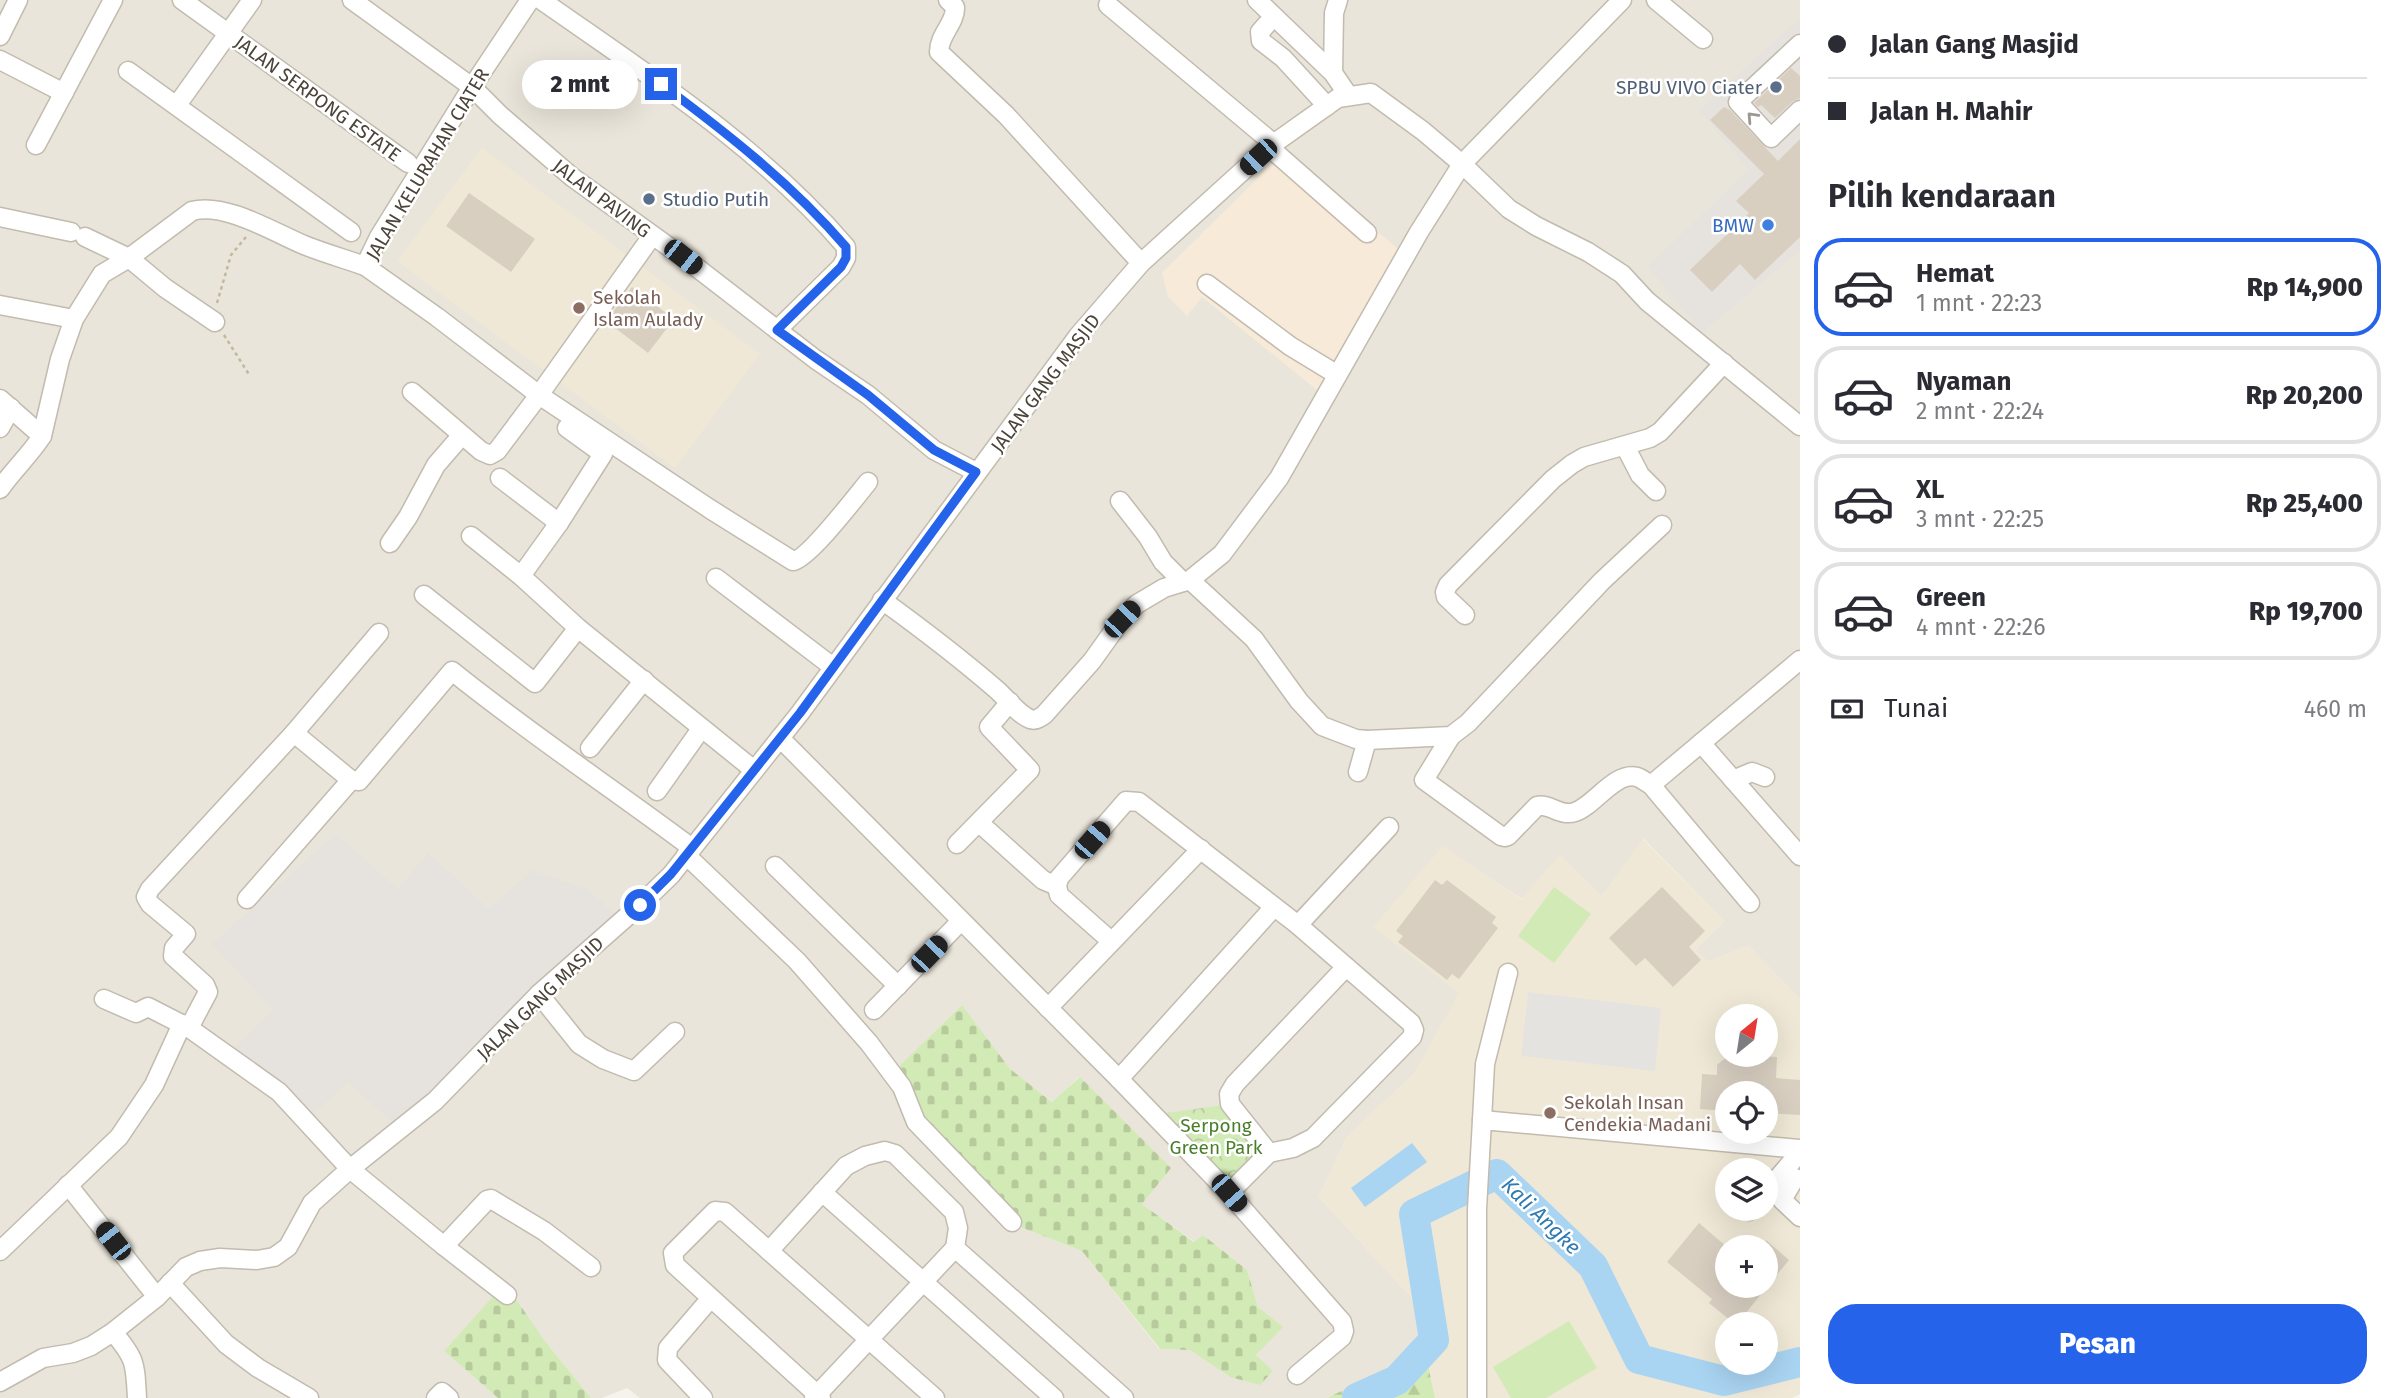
<!DOCTYPE html>
<html lang="id">
<meta charset="utf-8">
<style>
body{margin:0;font-family:"Fira Sans",sans-serif;background:#f7f7f7;color:#2b2b33;height:100vh;display:flex;flex-direction:column;font-size:26px;white-space:nowrap}
*{box-sizing:border-box;margin:0}
p{font-size:23px;color:#7c7c81}
.icon{flex:none;width:38px;height:38px;fill:none;stroke:currentColor;stroke-width:2;stroke-linecap:round;stroke-linejoin:round}
.map{position:relative;flex:1;overflow:hidden}
.panel{display:flex;flex-direction:column;background:#fff;width:595px}
.panel>*{flex:none}
.guide{display:grid;align-content:center;height:154px;padding:0 28px;background:#fff}
.needle{width:46px;rotate:30deg}
.tools{position:absolute;left:1715px;top:1004px;display:grid;gap:14px}
.tools a{display:grid;place-items:center;width:63px;height:63px;border-radius:50%;background:#fff;box-shadow:0 7px 28px #0002;font-size:35px}
.end{position:absolute;width:32px;height:32px;margin:-16px;border:9px solid #2563eb;background:#fff;box-shadow:0 0 0 4px #fff}
.from{border-radius:50%}
.bubble{position:absolute;height:49px;border-radius:24px;background:#fff;box-shadow:0 7px 28px #0002;font-size:23px;font-weight:800;line-height:49px;text-align:center}
.car{position:absolute;width:21px;height:42px;margin:-21px -10px;border-radius:9px;box-shadow:0 0 5px 2px #0007;background:linear-gradient(#222 24%,#8ab4d8 0 40%,#222 0 76%,#8ab4d8 0 86%,#222 0)}
.guide b{display:flex;align-items:center;gap:24px;height:66px;font-size:26px}
.guide b+b{border-top:2px solid #e1e1e2}
.guide i{width:18px;height:18px;background:#2b2b33}
ul{padding:0;list-style:none}
li{display:flex;align-items:center;gap:21px;height:98px;margin:0 14px 10px;padding:0 14px;border:4px solid #e1e1e2;border-radius:28px}
li div{flex:1}
li b{display:block;font-size:26px}
li em{font-style:normal;font-weight:800}
li.selected{border-color:#2563eb}
li>.icon{width:63px;height:63px;stroke-width:1.5}
h2{padding:0 28px;font-size:32px;line-height:84px}
.pay{display:flex;align-items:center;gap:18px;height:77px;padding:0 28px;font-size:26px}
.pay p{margin-inline-start:auto}
.cta{display:flex;gap:14px;margin-top:auto;padding:14px 28px}
.cta a{flex:1;height:80px;border-radius:28px;background:#2563eb;color:#fff;font-size:28px;font-weight:800;line-height:80px;text-align:center}
main{display:flex;flex:1;min-height:0}
.map>svg:first-child{display:block}
</style>
<main>
<div class="map">
<svg width="1800" height="1398" viewBox="0 0 1800 1398">
<defs>
<pattern id="forest-firs" width="22" height="20" patternUnits="userSpaceOnUse" patternTransform="scale(1.75)"><rect width="22" height="20" fill="#d2eab5"/><path d="M5 1l3.5 6h-7zM16 11l3.5 6h-7z" fill="#b6ca9c"/></pattern>
<pattern id="cemetery-stones" width="16" height="16" patternUnits="userSpaceOnUse" patternTransform="scale(1.75)"><rect width="16" height="16" fill="#d2eab5"/><path d="M2 7V4a2 2 0 0 1 4 0v3zM10 15v-3a2 2 0 0 1 4 0v3z" fill="#b6ca9c"/></pattern>
<pattern id="park-crowns" width="20" height="18" patternUnits="userSpaceOnUse" patternTransform="scale(1.75)"><rect width="20" height="18" fill="#d2eab5"/><path d="M2 6a3 3 0 1 1 6 0M12 15a3 3 0 1 1 6 0" fill="none" stroke="#b6ca9c"/></pattern>
</defs>
<rect width="100%" height="100%" fill="#f6f3ec"/>
<!-- residential -->
<path fill="#eae5da" fill-rule="evenodd" d="M 0,0 L 1800,0 L 1800,999 L 1748,946 L 1708,962 L 1695,950 L 1724,921 L 1644,839 L 1602,896 L 1522,899 L 1443,847 L 1460,993 L 1414,1074 L 1347,1137 L 1319,1197 L 1416,1302 L 1425,1350 L 1327,1398 L 640,1398 L 627,1388 L 602,1398 L 591,1398 L 544,1340 L 505,1284 L 444,1351 L 498,1398 L 0,1398 ZM 962,1005 L 1010,1070 L 1053,1102 L 1079,1077 L 1142,1204 L 1195,1242 L 1203,1235 L 1247,1270 L 1258,1307 L 1282,1327 L 1256,1355 L 1273,1372 L 1230,1377 L 1190,1350 L 1159,1349 L 1082,1251 L 1023,1228 L 907,1103 L 893,1072 Z"/>
<!-- commercial -->
<polygon fill="#f7ead8" points="1284,152 1403,253 1328,399 1202,297 1187,316 1168,297 1162,273"/>
<!-- industrial -->
<g fill="#e6e2dd">
<polygon points="1800,18 1800,250 1702,333 1648,266 1749,170 1699,110"/>
<polygon points="336,834 398,889 428,853 489,909 532,870 588,890 620,918 406,1135 348,1082 307,1120 229,1054 273,1009 212,944"/>
</g>
<!-- education -->
<g fill="#efe8d6" fill-rule="evenodd">
<polygon points="482,148 760,354 675,468 397,261"/>
<path d="M 1643,839 L 1724,921 L 1695,950 L 1708,962 L 1748,946 L 1800,999 L 1800,1394 L 1792,1398 L 1435,1398 L 1416,1302 L 1319,1197 L 1347,1137 L 1414,1074 L 1459,993 L 1373,927 L 1443,846 L 1521,899 L 1560,855 L 1602,896 ZM 1727,1017 L 1766,1017 L 1766,1055 L 1727,1055 ZM 1727,1094 L 1766,1094 L 1766,1132 L 1727,1132 ZM 1727,1171 L 1766,1171 L 1766,1209 L 1727,1209 ZM 1727,1248 L 1766,1248 L 1766,1286 L 1727,1286 ZM 1727,1325 L 1766,1325 L 1766,1363 L 1727,1363 Z"/>
</g>
<!-- forest -->
<polygon fill="url(#forest-firs)" points="1425,1350 1435,1398 1327,1398"/>
<!-- cemetery -->
<g fill="url(#cemetery-stones)">
<polygon points="962,1005 1010,1069 1052,1102 1080,1077 1171,1168 1142,1204 1194,1242 1203,1235 1247,1270 1258,1307 1283,1327 1256,1355 1273,1371 1260,1385 1230,1377 1190,1350 1160,1349 1082,1251 1023,1228 912,1118 907,1104 896,1097 893,1072"/>
<polygon points="505,1283 544,1340 591,1398 498,1398 444,1351"/>
</g>
<!-- park -->
<polygon fill="url(#park-crowns)" points="1230,1104 1269,1153 1229,1193 1153,1115"/>
<!-- pitch -->
<g fill="#d2eab5">
<polygon points="1554,887 1591,914 1554,963 1518,936"/>
<polygon points="1569,1321 1597,1368 1546,1398 1511,1398 1493,1367"/>
</g>
<!-- parking -->
<polygon fill="#e5e3e0" points="1528,992 1661,1008 1655,1071 1521,1056"/>
<!-- water -->
<polygon fill="#a9d4f2" points="1412,1143 1427,1162 1365,1207 1351,1188"/>
<g fill="none" stroke-linecap="round" stroke-linejoin="round">
<!-- river -->
<polyline stroke="#a9d4f2" stroke-width="30" points="1357,1398 1397,1380 1434,1340 1414,1214 1497,1174 1593,1266 1639,1359 1724,1381 1800,1362"/>
</g>
<!-- building -->
<g fill="#d8cfc1">
<polygon points="1791,68 1800,76 1800,98 1792,102 1775,118 1761,105 1758,107 1754,103"/>
<polygon points="1724,107 1730,110 1778,161 1800,139 1800,237 1755,280 1740,264 1712,292 1690,270 1749,213 1736,201 1764,174 1710,120"/>
<polygon points="469,193 535,239 511,272 446,226"/>
<polygon points="632,287 674,319 648,353 606,321"/>
<polygon points="1435,880 1442,885 1447,880 1496,917 1492,923 1498,928 1459,979 1452,974 1447,980 1398,942 1403,936 1396,931"/>
<polygon points="1662,887 1705,931 1689,947 1701,960 1673,987 1645,958 1636,966 1609,938"/>
<polygon points="1729,1055 1777,1057 1776,1078 1800,1080 1800,1115 1766,1113 1766,1094 1727,1094 1727,1111 1700,1109 1702,1074 1717,1075 1717,1065"/>
<polygon points="1699,1223 1727,1247 1727,1286 1766,1286 1766,1240 1789,1260 1736,1325 1709,1303 1712,1299 1667,1262"/>
</g>
<g fill="none" stroke-linecap="round" stroke-linejoin="round">
<!-- minor casing -->
<g stroke="#c2bbae" stroke-width="21">
<g id="minor">
<polyline points="182,0 408,163"/>
<polyline points="352,0 472,87 500,115 572,177 683,257 815,359 868,395 934,450 976,472"/>
<path d="M 541,0 C 648,75 761,147 846,247 L 846,258 L 841,267 L 777,330"/>
<path d="M 948,0 L 955,7 C 956,23 939,34 939,52 L 1006,115 L 1141,263"/>
<polyline points="1257,0 1333,73 1348,95"/>
<polyline points="1656,0 1703,39"/>
<polyline points="1108,5 1274,144"/>
<polyline points="1267,24 1260,32 1261,41 1283,58 1327,106"/>
<polyline points="0,36 18,0"/>
<polyline points="1800,44 1738,102 1771,138 1800,110"/>
<polyline points="0,60 64,93"/>
<polyline points="128,71 351,232"/>
<polyline points="1333,73 1334,13 1338,0"/>
<polyline points="177,105 252,0"/>
<polyline points="36,145 113,0"/>
<polyline points="1269,147 1367,233"/>
<polyline points="0,217 71,232"/>
<polyline points="85,237 129,258 165,288 215,322"/>
<polyline points="365,266 437,317 539,395 652,236"/>
<polyline points="1207,284 1290,346 1336,374"/>
<polyline points="0,305 74,319"/>
<path d="M 412,392 L 481,451 L 490,455 L 497,451 L 539,395 L 710,509 L 793,561 C 808,559 855,498 868,482"/>
<polyline points="0,399 42,436"/>
<polyline points="0,428 11,408"/>
<polyline points="1625,446 1640,475 1656,491"/>
<polyline points="500,478 559,523"/>
<path d="M 0,489 C 13,470 30,455 42,436 L 60,359 L 74,319 L 102,274 L 129,258 L 192,211 C 225,202 273,232 304,245 C 324,253 345,259 365,266 L 379,237 L 472,87 L 530,0"/>
<polyline points="1120,501 1148,537 1163,562 1183,582"/>
<polyline points="471,536 521,576 578,628 754,770"/>
<polyline points="390,543 408,517 436,465 462,435"/>
<polyline points="521,576 559,523 603,454 567,428"/>
<polyline points="716,578 833,667"/>
<polyline points="1190,580 1254,639 1299,701 1322,726 1356,739 1367,740"/>
<polyline points="424,595 535,683 578,628"/>
<path d="M 882,600 C 922,629 960,658 997,690 C 1007,699 1018,714 1030,719 C 1036,721 1039,718 1044,715 L 1092,661 L 1122,619 L 1137,604 L 1164,588 L 1190,580 L 1222,554 L 1279,478 L 1419,232 L 1462,164 L 1622,0"/>
<polyline points="1465,615 1446,597 1445,592 1448,585 1553,479 1572,464 1584,457 1650,438 1660,432 1724,363"/>
<polyline points="294,733 351,780"/>
<path d="M 1451,736 L 1424,780 L 1501,836 L 1505,837 L 1508,836 L 1537,806 C 1550,803 1560,817 1575,812 C 1594,806 1615,771 1637,777 C 1641,778 1647,783 1651,785 L 1750,903"/>
<polyline points="780,738 1119,1079 1229,1193 1342,1322 1344,1331 1342,1337 1297,1375"/>
<polyline points="1701,743 1800,856"/>
<polyline points="590,748 644,680"/>
<polyline points="1358,772 1367,740 1451,736 1468,723 1602,581 1662,525"/>
<polyline points="1733,780 1752,772 1765,777"/>
<polyline points="1651,785 1800,660"/>
<polyline points="657,791 701,729"/>
<polyline points="985,828 1043,880 1057,886"/>
<polyline points="957,844 1030,770 989,727 1010,702"/>
<polyline points="686,855 797,961 869,1043 902,1087 916,1122 1012,1222"/>
<polyline points="775,866 898,986"/>
<path d="M 247,899 L 351,780 L 359,781 L 452,671 C 530,734 612,788 692,848"/>
<polyline points="1298,925 1389,827"/>
<polyline points="1111,941 1059,895 1057,886 1059,878 1126,801 1139,802 1298,925 1411,1023 1414,1030 1412,1037 1313,1138 1293,1148 1269,1153 1229,1193"/>
<polyline points="539,994 579,1044 603,1059 634,1071 675,1032"/>
<polyline points="104,999 136,1013 148,1007 152,1009 189,1028 279,1092 350,1169 444,1246 507,1295"/>
<polyline points="1048,1008 1201,849"/>
<polyline points="874,1010 960,922"/>
<polyline points="189,1028 208,992 205,985 173,956 174,948 186,934 150,904 146,897 150,889 294,733 379,633"/>
<polyline points="1119,1079 1274,907"/>
<polyline points="1482,1120 1485,1064 1508,973"/>
<polyline points="1269,1153 1230,1104 1229,1094 1235,1084 1346,967"/>
<polyline points="1795,1178 1782,1200 1800,1217"/>
<polyline points="68,1185 157,1297"/>
<polyline points="822,1192 1054,1398"/>
<polyline points="1766,1192 1800,1152"/>
<polyline points="1749,1211 1751,1209"/>
<polyline points="444,1246 487,1200 491,1199 544,1231 591,1267"/>
<polyline points="955,1248 1124,1398"/>
<polyline points="0,1251 119,1137 154,1085 182,1024"/>
<polyline points="769,1251 846,1166 865,1156 885,1151 895,1154 954,1212 958,1228 955,1248 814,1398"/>
<polyline points="170,1283 226,1344 258,1368 309,1398"/>
<path d="M 113,1332 C 136,1359 135,1363 137,1398"/>
<polyline points="0,1382 43,1358 73,1353 91,1346 113,1332 157,1297 186,1267 200,1261 220,1258 257,1260 274,1257 288,1247 312,1203 350,1169 435,1101 539,994 640,905 671,875 800,713 1078,336 1141,263 1269,147 1338,98 1371,93 1423,131 1462,164 1509,209 1536,226 1588,252 1622,274 1647,301 1800,426"/>
<polyline points="436,1398 442,1392 449,1398"/>
<polyline points="703,1398 667,1360 668,1348 711,1298"/>
<polyline points="821,1398 675,1265 673,1253 715,1211 725,1212 935,1398"/>
<polyline points="1477,1398 1477,1209 1482,1120 1800,1149"/>
</g>
</g>
<!-- path -->
<g stroke="#c4b79f" stroke-width="2.5" stroke-dasharray="3.5 3.5" stroke-linecap="butt">
<polyline points="217,303 231,255 246,237"/>
<polyline points="224,335 250,376"/>
</g>
<!-- minor -->
<use href="#minor" stroke="#fff" stroke-width="18"/>
</g>
<!-- one-way arrows -->
<defs><path id="oneway-chevron" d="M-2-3.5L2.5 0L-2 3.5" fill="none" stroke-width="1.6" stroke-linecap="round" stroke-linejoin="round" transform="scale(1.75)"/></defs>
<use stroke="#9c9892" href="#oneway-chevron" transform="translate(1752 117) rotate(-133)"/>
<g fill="none" stroke-linecap="round" stroke-linejoin="round">
<!-- route -->
<path stroke="#2563eb" stroke-width="9" d="M 640,905 L 671,874 L 800,713 L 976,472 L 934,450 L 868,395 L 777,330 L 841,267 L 846,258 L 846,247 C 792,184 727,133 661,84"/>
</g>
<!-- markers -->
<g fill="#5c6f8a" stroke="#fff" stroke-width="2.5">
<circle cx="1776" cy="87" r="7"/>
<circle cx="649" cy="199" r="7"/>
</g>
<circle fill="#3f7fe0" stroke="#fff" stroke-width="2.5" cx="1768" cy="225" r="7"/>
<g fill="#8d6e63" stroke="#fff" stroke-width="2.5">
<circle cx="579" cy="308" r="7"/>
<circle cx="1550" cy="1113" r="7"/>
</g>
<g text-anchor="middle" stroke-width="5" stroke-linejoin="round" paint-order="stroke">
<!-- service labels -->
<g font-size="19" fill="#4e5e75" stroke="#fff" text-anchor="end">
<text x="1762" y="94">SPBU VIVO Ciater</text>
<text x="663" y="206" text-anchor="start">Studio Putih</text>
</g>
<!-- street labels -->
<g font-size="19" fill="#4b4439" stroke="#fff">
<text transform="translate(318 98) rotate(36)" y="7">JALAN SERPONG ESTATE</text>
<text transform="translate(427 164) rotate(-59)" y="7">JALAN KELURAHAN CIATER</text>
<text transform="translate(602 198) rotate(37)" y="7">JALAN PAVING</text>
<text transform="translate(1045 383) rotate(-53)" y="7">JALAN GANG MASJID</text>
<text transform="translate(540 998) rotate(-44)" y="7">JALAN GANG MASJID</text>
</g>
<!-- shop labels -->
<g font-size="19" fill="#366cbe" stroke="#fff" text-anchor="end">
<text x="1754" y="232">BMW</text>
</g>
<!-- education labels -->
<g font-size="19" fill="#785e54" stroke="#fff" text-anchor="start">
<text x="593" y="304">Sekolah<tspan x="593" dy="22">Islam Aulady</tspan></text>
<text x="1564" y="1109">Sekolah Insan<tspan x="1564" dy="22">Cendekia Madani</tspan></text>
</g>
<!-- park labels -->
<g font-size="19" fill="#4a7f2a" stroke="#fff">
<text x="1216" y="1132">Serpong<tspan x="1216" dy="22">Green Park</tspan></text>
</g>
<!-- water labels -->
<g font-size="21" font-style="italic" fill="#2e7ab2" stroke="#fff">
<text transform="translate(1541 1216) rotate(44)" y="7">Kali Angke</text>
</g>
</g>
</svg>
<div class="tools">
<a><svg class="needle" viewBox="-14 -14 28 28"><path d="M0-13l5 13h-10z" fill="#e53935"/><path d="M0 13l5-13h-10z" fill="#7c7c81"/></svg></a>
<a><svg class="icon" aria-label="locate" viewBox="0 0 24 24"><circle cx="12" cy="12" r="6"/><path d="M12 2v4M12 18v4M2 12h4M18 12h4"/></svg></a>
<a><svg class="icon" aria-label="layers" viewBox="0 0 24 24"><path d="M12 4l9 5-9 5-9-5zM3 14l9 5 9-5"/></svg></a>
<a>+</a>
<a>−</a>
</div>
<i class="end from" style="left:640px;top:905px"></i>
<i class="end" style="left:661px;top:84px"></i>
<div class="bubble" style="left:522px;top:60px;width:116px">2 mnt</div>
<i class="car" style="left:1258px;top:157px;rotate:227deg"></i>
<i class="car" style="left:683px;top:257px;rotate:128deg"></i>
<i class="car" style="left:1122px;top:619px;rotate:44deg"></i>
<i class="car" style="left:1092px;top:840px;rotate:41deg"></i>
<i class="car" style="left:929px;top:954px;rotate:44deg"></i>
<i class="car" style="left:1229px;top:1193px;rotate:139deg"></i>
<i class="car" style="left:113px;top:1241px;rotate:322deg"></i>
</div>
<section class="panel">
<div class="guide">
<b><i class="from"></i>Jalan Gang Masjid</b>
<b><i></i>Jalan H. Mahir</b>
</div>
<h2>Pilih kendaraan</h2>
<ul>
<li class="selected"><svg class="icon" aria-label="car" viewBox="0 0 24 24"><path d="M5 17H2v-5l4-1 3-4h7l3 4 3 1v5h-3M9 17h6M6 11h13"/><circle cx="7" cy="17" r="2"/><circle cx="17" cy="17" r="2"/></svg><div><b>Hemat</b><p>1 mnt · 22:23</p></div><em>Rp 14,900</em></li>
<li><svg class="icon" aria-label="car" viewBox="0 0 24 24"><path d="M5 17H2v-5l4-1 3-4h7l3 4 3 1v5h-3M9 17h6M6 11h13"/><circle cx="7" cy="17" r="2"/><circle cx="17" cy="17" r="2"/></svg><div><b>Nyaman</b><p>2 mnt · 22:24</p></div><em>Rp 20,200</em></li>
<li><svg class="icon" aria-label="car" viewBox="0 0 24 24"><path d="M5 17H2v-5l4-1 3-4h7l3 4 3 1v5h-3M9 17h6M6 11h13"/><circle cx="7" cy="17" r="2"/><circle cx="17" cy="17" r="2"/></svg><div><b>XL</b><p>3 mnt · 22:25</p></div><em>Rp 25,400</em></li>
<li><svg class="icon" aria-label="car" viewBox="0 0 24 24"><path d="M5 17H2v-5l4-1 3-4h7l3 4 3 1v5h-3M9 17h6M6 11h13"/><circle cx="7" cy="17" r="2"/><circle cx="17" cy="17" r="2"/></svg><div><b>Green</b><p>4 mnt · 22:26</p></div><em>Rp 19,700</em></li>
</ul>
<div class="pay"><svg class="icon" aria-label="cash" viewBox="0 0 24 24"><path d="M3 7h18v10H3z"/><circle cx="12" cy="12" r="2"/></svg>Tunai<p>460 m</p></div>
<div class="cta"><a>Pesan</a></div>
</section>
</main>
